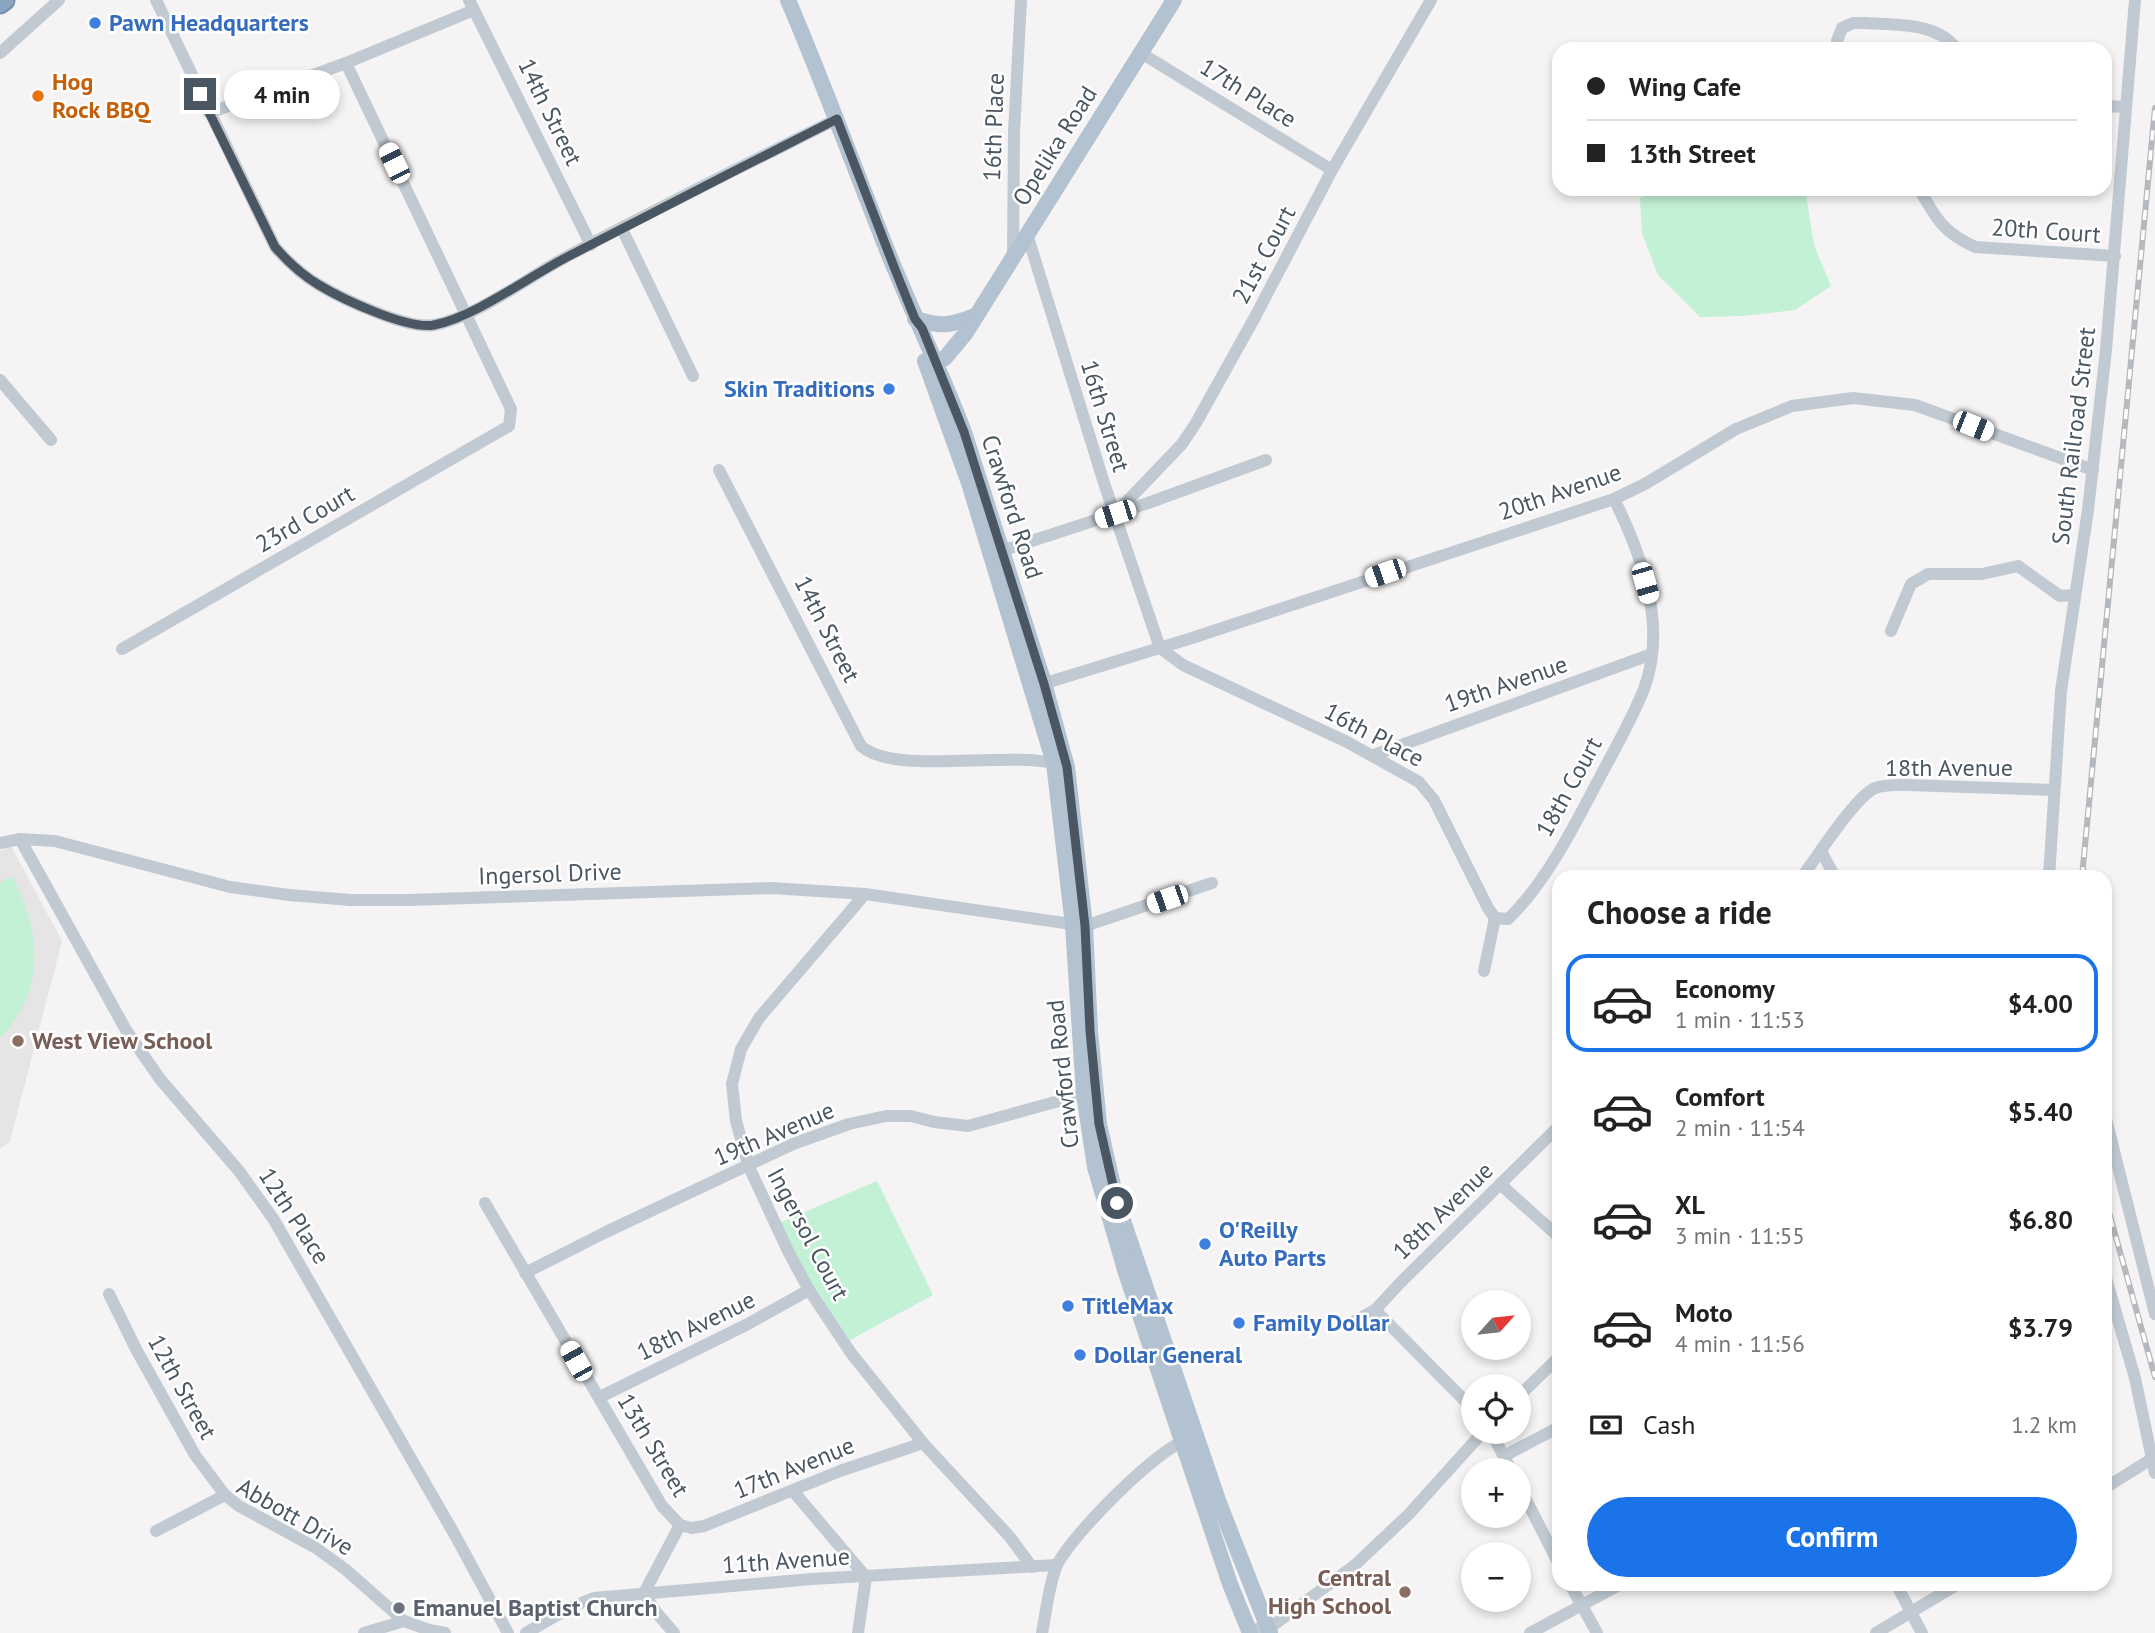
<!DOCTYPE html>
<meta charset="utf-8">
<style>
body{margin:0;font-family:"PT Sans",sans-serif;background:#f2f2f2;color:#222;height:100vh;display:flex;flex-direction:column;font-size:26px;white-space:nowrap}
*{box-sizing:border-box;margin:0}
p{font-size:23px;color:#767676}
.icon{flex:none;width:38px;height:38px;fill:none;stroke:currentColor;stroke-width:2;stroke-linecap:round;stroke-linejoin:round}
.map{position:relative;flex:1;overflow:hidden}
.sheet{position:absolute;left:1552px;top:870px;width:560px;height:721px;display:flex;flex-direction:column;background:#fff;border-radius:21px;box-shadow:0 4px 10px #0003}
.sheet>*{flex:none}
.hud{position:absolute;left:1552px;top:42px;width:560px;height:154px;border-radius:21px;box-shadow:0 4px 10px #0003;display:grid;align-content:center;height:154px;padding:0 35px;background:#fff}
.needle{width:46px;rotate:63deg}
.buttons{position:absolute;left:1461px;top:1290px;display:grid;gap:14px}
.buttons a{display:grid;place-items:center;width:70px;height:70px;border-radius:50%;background:#fff;box-shadow:0 4px 10px #0003;font-size:35px}
.end{position:absolute;width:32px;height:32px;margin:-16px;border:9px solid #4a5661;background:#fff;box-shadow:0 0 0 4px #fff}
.from{border-radius:50%}
.bubble{position:absolute;height:49px;border-radius:24px;background:#fff;box-shadow:0 4px 10px #0003;font-size:23px;font-weight:800;line-height:49px;text-align:center}
.car{position:absolute;width:21px;height:42px;margin:-21px -10px;border-radius:9px;box-shadow:0 0 5px 2px #0007;background:linear-gradient(#fff 24%,#345 0 40%,#fff 0 76%,#345 0 86%,#fff 0)}
.hud b{display:flex;align-items:center;gap:24px;height:66px;font-size:26px}
.hud b+b{border-top:2px solid #e0e0e0}
.hud i{width:18px;height:18px;background:#222}
ul{padding:0;list-style:none}
li{display:flex;align-items:center;gap:21px;height:98px;margin:0 14px 10px;padding:0 21px;border:4px solid transparent;border-radius:21px}
li div{flex:1}
li b{display:block;font-size:26px}
li em{font-style:normal;font-weight:800}
li.selected{border-color:#1a73e8}
li>.icon{width:63px;height:63px;stroke-width:1.5}
h2{padding:0 35px;font-size:32px;line-height:84px}
.pay{display:flex;align-items:center;gap:18px;height:77px;padding:0 35px;font-size:26px}
.pay p{margin-inline-start:auto}
.cta{display:flex;gap:14px;margin-top:auto;padding:14px 35px}
.cta a{flex:1;height:80px;border-radius:42px;background:#1a73e8;color:#fff;font-size:28px;font-weight:800;line-height:80px;text-align:center}
.map>svg:first-child{display:block}
</style>
<div class="map">
<svg width="2155" height="1633" viewBox="0 0 2155 1633">
<rect width="100%" height="100%" fill="#f5f3f3"/>
<!-- education -->
<polygon fill="#e6e4e5" points="11,846 62,941 10,1141 0,1149 0,851"/>
<!-- green -->
<g fill="#c3f1d5">
<polygon points="1661,189 1805,189 1814,245 1831,286 1795,310 1742,316 1700,317 1658,275 1642,233 1640,198"/>
<path d="M 12,876 C 42,931 46,991 0,1038 L 0,883 Z"/>
<polygon points="877,1181 933,1295 850,1340 813,1286 779,1223"/>
</g>
<g fill="none" stroke-linecap="round" stroke-linejoin="round">
<!-- highway casing -->
<g stroke="#7690ad" stroke-width="23">
<polyline id="highway" points="0,3 4,0"/>
</g>
<!-- minor -->
<g stroke="#c1cad2" stroke-width="12">
<path d="M 156,0 L 275,247 C 288,262 302,275 319,285 C 343,299 408,330 434,325 C 474,318 529,277 566,257 C 655,209 747,164 837,119"/>
<polyline points="469,0 591,245"/>
<path d="M 1840,49 L 1837,41 L 1842,28 L 1853,23 L 1865,23 C 1897,25 1936,22 1957,49"/>
<polyline points="0,53 59,0"/>
<polyline points="1141,53 1332,170"/>
<polyline points="2105,106 2126,107"/>
<polyline points="209,113 346,63 474,10"/>
<path d="M 1919,189 C 1937,219 1942,232 1975,247 L 2115,256"/>
<polyline points="622,229 693,376"/>
<polyline points="1027,234 1104,483 1160,648 1183,665 1347,742 1419,782 1434,800 1488,908 1495,918 1484,971"/>
<polyline points="1013,255 1014,132 1021,0"/>
<polyline points="0,380 51,440"/>
<path d="M 719,470 L 861,746 C 897,777 1010,749 1060,765"/>
<polyline points="1115,514 1182,444 1196,423 1255,317 1332,170 1431,0"/>
<polyline points="995,553 1148,503 1266,460"/>
<polyline points="1891,631 1911,584 1928,574 1982,574 2018,566 2060,596 2074,595"/>
<polyline points="122,649 509,426 511,409 346,63"/>
<polyline points="1036,686 1192,638 1614,499 1645,484 1736,429 1792,406 1853,398 1915,405 2093,470"/>
<polyline points="1374,755 1652,654"/>
<polyline points="20,839 126,1030 160,1079 239,1171 274,1220 456,1537 508,1633"/>
<polyline points="0,843 20,839 55,841 230,887 289,895 350,900 408,900 771,888 865,894 1085,926 1212,883"/>
<polyline points="1821,851 1835,877"/>
<path d="M 1802,877 C 1817,857 1855,797 1875,788 C 1885,784 1896,785 1907,785 L 2054,790"/>
<polyline points="2049,877 2061,691 2088,510 2106,350 2135,0"/>
<polyline points="865,894 759,1018 741,1049 732,1084 736,1121 749,1167 788,1251 809,1290 851,1353 923,1443 1009,1536 1032,1567"/>
<path d="M 1495,918 L 1508,919 C 1547,882 1576,822 1601,775 C 1616,747 1632,719 1644,689 C 1651,670 1654,646 1653,626 C 1651,583 1633,537 1614,499"/>
<polyline points="2105,1115 2155,1314"/>
<polyline points="1500,1184 1559,1237"/>
<polyline points="485,1203 662,1506 680,1525 692,1528 704,1526 840,1471 923,1443"/>
<polyline points="525,1273 606,1232 793,1144 849,1124 886,1116 911,1116 934,1122 968,1126 1092,1092"/>
<polyline points="2105,1275 2135,1378 2155,1473"/>
<polyline points="109,1294 136,1349 195,1455 225,1495 239,1506 316,1548 345,1569 404,1621"/>
<polyline points="1375,1310 1474,1410"/>
<polyline points="1353,1322 1375,1310 1402,1281 1559,1126"/>
<polyline points="1519,1396 1559,1357"/>
<polyline points="600,1397 746,1325 809,1290"/>
<polyline points="1491,1432 1511,1470"/>
<polyline points="1504,1456 1559,1427"/>
<polyline points="1519,1486 1559,1564"/>
<polyline points="2105,1488 2153,1458"/>
<polyline points="793,1491 866,1577 858,1633"/>
<polyline points="156,1531 225,1495"/>
<polyline points="1570,1584 1597,1633"/>
<polyline points="1896,1584 1922,1633"/>
<polyline points="644,1593 680,1525"/>
<polyline points="644,1593 656,1612 674,1633"/>
<polyline points="1250,1631 1275,1624 1355,1565 1409,1514 1483,1432"/>
<polyline points="364,1633 404,1621 429,1630 445,1633"/>
<polyline points="526,1633 571,1607 594,1598 812,1579 1057,1565"/>
<path d="M 1042,1633 C 1046,1613 1049,1583 1057,1565 C 1072,1535 1157,1448 1189,1439"/>
<polyline points="1530,1633 1621,1584"/>
<polyline points="1876,1633 1958,1584"/>
</g>
<!-- major -->
<g stroke="#b3c2d1" stroke-width="16">
<path d="M 788,0 C 824,84 855,170 889,255 C 913,314 941,371 964,432 L 1044,683 L 1067,767 L 1085,926 L 1090,1031 L 1099,1124 L 1117,1203 L 1219,1503 L 1270,1633"/>
<path d="M 915,319 C 941,327 949,326 975,316"/>
<polyline points="925,361 969,483 1054,763 1073,925 1084,1094 1095,1167 1126,1273 1182,1441 1230,1584 1250,1633"/>
<polyline points="929,366 945,358 965,334 1174,0"/>
</g>
<!-- highway -->
<use href="#highway" stroke="#8ba5c1" stroke-width="19"/>
<!-- rail casing -->
<g stroke="#b5b8bd" stroke-width="6">
<g id="rail">
<polyline points="2082,877 2155,108"/>
<polyline points="2105,1198 2155,1377"/>
</g>
</g>
<!-- rail -->
<use href="#rail" stroke="#fff" stroke-width="3.5" stroke-dasharray="10" stroke-linecap="butt"/>
</g>
<g fill="none" stroke-linecap="round" stroke-linejoin="round">
<!-- route -->
<path stroke="#4a5661" stroke-width="9" d="M 200,94 L 275,247 C 288,262 302,275 319,285 C 342,299 408,330 434,325 C 475,317 531,275 571,255 C 660,209 748,164 837,119 L 896,272 L 915,319 L 922,328 L 964,432 L 1044,684 L 1067,767 L 1085,926 L 1090,1031 L 1099,1124 L 1117,1203"/>
</g>
<!-- markers -->
<g fill="#3f7fe0" stroke="#fff" stroke-width="2.5">
<circle cx="95" cy="23" r="7"/>
<circle cx="889" cy="389" r="7"/>
<circle cx="1205" cy="1244" r="7"/>
<circle cx="1068" cy="1306" r="7"/>
<circle cx="1239" cy="1323" r="7"/>
<circle cx="1080" cy="1355" r="7"/>
</g>
<circle fill="#e8710a" stroke="#fff" stroke-width="2.5" cx="38" cy="96" r="7"/>
<g fill="#8d6e63" stroke="#fff" stroke-width="2.5">
<circle cx="18" cy="1041" r="7"/>
<circle cx="1405" cy="1592" r="7"/>
</g>
<circle fill="#6b7280" stroke="#fff" stroke-width="2.5" cx="399" cy="1608" r="7"/>
<g text-anchor="middle" stroke-width="5" stroke-linejoin="round" paint-order="stroke">
<!-- shop labels -->
<g font-size="24" font-weight="bold" fill="#366cbe" stroke="#fff" text-anchor="start">
<text x="109" y="31">Pawn Headquarters</text>
<text x="875" y="397" text-anchor="end">Skin Traditions</text>
<text x="1219" y="1238">O'Reilly<tspan x="1219" dy="28">Auto Parts</tspan></text>
<text x="1082" y="1314">TitleMax</text>
<text x="1253" y="1331">Family Dollar</text>
<text x="1094" y="1363">Dollar General</text>
</g>
<!-- food labels -->
<g font-size="24" font-weight="bold" fill="#c56008" stroke="#fff" text-anchor="start">
<text x="52" y="90">Hog<tspan x="52" dy="28">Rock BBQ</tspan></text>
</g>
<!-- street labels -->
<g font-size="24" fill="#4a5661" stroke="#fff">
<text transform="translate(1248 93) rotate(32)" y="8">17th Place</text>
<text transform="translate(550 112) rotate(64)" y="8">14th Street</text>
<text transform="translate(994 127) rotate(-88)" y="8">16th Place</text>
<text transform="translate(1055 146) rotate(-58)" y="8">Opelika Road</text>
<text transform="translate(2046 231) rotate(4)" y="8">20th Court</text>
<text transform="translate(1264 255) rotate(-62)" y="8">21st Court</text>
<text transform="translate(1105 416) rotate(73)" y="8">16th Street</text>
<text transform="translate(2074 436) rotate(-83)" y="8">South Railroad Street</text>
<text transform="translate(1560 492) rotate(-19)" y="8">20th Avenue</text>
<text transform="translate(1012 507) rotate(72)" y="8">Crawford Road</text>
<text transform="translate(305 519) rotate(-30)" y="8">23rd Court</text>
<text transform="translate(827 629) rotate(63)" y="8">14th Street</text>
<text transform="translate(1506 684) rotate(-19)" y="8">19th Avenue</text>
<text transform="translate(1374 735) rotate(28)" y="8">16th Place</text>
<text x="1949" y="776">18th Avenue</text>
<text transform="translate(1569 787) rotate(-61)" y="8">18th Court</text>
<text transform="translate(550 874) rotate(-2)" y="8">Ingersol Drive</text>
<text transform="translate(1063 1074) rotate(-96)" y="8">Crawford Road</text>
<text transform="translate(774 1134) rotate(-23)" y="8">19th Avenue</text>
<text transform="translate(1443 1211) rotate(-44)" y="8">18th Avenue</text>
<text transform="translate(294 1216) rotate(57)" y="8">12th Place</text>
<text transform="translate(808 1234) rotate(62)" y="8">Ingersol Court</text>
<text transform="translate(696 1326) rotate(-26)" y="8">18th Avenue</text>
<text transform="translate(182 1387) rotate(61)" y="8">12th Street</text>
<text transform="translate(653 1445) rotate(59)" y="8">13th Street</text>
<text transform="translate(794 1468) rotate(-22)" y="8">17th Avenue</text>
<text transform="translate(295 1517) rotate(30)" y="8">Abbott Drive</text>
<text transform="translate(786 1561) rotate(-4)" y="8">11th Avenue</text>
</g>
<!-- education labels -->
<g font-size="24" font-weight="bold" fill="#785e54" stroke="#fff" text-anchor="start">
<text x="32" y="1049">West View School</text>
<text x="1391" y="1586" text-anchor="end">Central<tspan x="1391" dy="28">High School</tspan></text>
</g>
<!-- worship labels -->
<g font-size="24" font-weight="bold" fill="#5b616d" stroke="#fff" text-anchor="start">
<text x="413" y="1616">Emanuel Baptist Church</text>
</g>
</g>
</svg>
<div class="buttons">
<a><svg class="needle" viewBox="-14 -14 28 28"><path d="M0-13l5 13h-10z" fill="#e53935"/><path d="M0 13l5-13h-10z" fill="#767676"/></svg></a>
<a><svg class="icon" aria-label="locate" viewBox="0 0 24 24"><circle cx="12" cy="12" r="6"/><path d="M12 2v4M12 18v4M2 12h4M18 12h4"/></svg></a>
<a>+</a>
<a>−</a>
</div>
<i class="end from" style="left:1117px;top:1203px"></i>
<i class="end" style="left:200px;top:94px"></i>
<div class="bubble" style="left:224px;top:70px;width:116px">4 min</div>
<i class="car" style="left:394px;top:163px;rotate:334deg"></i>
<i class="car" style="left:1973px;top:426px;rotate:112deg"></i>
<i class="car" style="left:1115px;top:514px;rotate:252deg"></i>
<i class="car" style="left:1385px;top:573px;rotate:251deg"></i>
<i class="car" style="left:1645px;top:583px;rotate:164deg"></i>
<i class="car" style="left:1167px;top:899px;rotate:251deg"></i>
<i class="car" style="left:576px;top:1361px;rotate:331deg"></i>
<div class="hud">
<b><i class="from"></i>Wing Cafe</b>
<b><i></i>13th Street</b>
</div>
<section class="sheet">
<h2>Choose a ride</h2>
<ul>
<li class="selected"><svg class="icon" aria-label="car" viewBox="0 0 24 24"><path d="M5 17H2v-5l4-1 3-4h7l3 4 3 1v5h-3M9 17h6M6 11h13"/><circle cx="7" cy="17" r="2"/><circle cx="17" cy="17" r="2"/></svg><div><b>Economy</b><p>1 min · 11:53</p></div><em>$4.00</em></li>
<li><svg class="icon" aria-label="car" viewBox="0 0 24 24"><path d="M5 17H2v-5l4-1 3-4h7l3 4 3 1v5h-3M9 17h6M6 11h13"/><circle cx="7" cy="17" r="2"/><circle cx="17" cy="17" r="2"/></svg><div><b>Comfort</b><p>2 min · 11:54</p></div><em>$5.40</em></li>
<li><svg class="icon" aria-label="car" viewBox="0 0 24 24"><path d="M5 17H2v-5l4-1 3-4h7l3 4 3 1v5h-3M9 17h6M6 11h13"/><circle cx="7" cy="17" r="2"/><circle cx="17" cy="17" r="2"/></svg><div><b>XL</b><p>3 min · 11:55</p></div><em>$6.80</em></li>
<li><svg class="icon" aria-label="car" viewBox="0 0 24 24"><path d="M5 17H2v-5l4-1 3-4h7l3 4 3 1v5h-3M9 17h6M6 11h13"/><circle cx="7" cy="17" r="2"/><circle cx="17" cy="17" r="2"/></svg><div><b>Moto</b><p>4 min · 11:56</p></div><em>$3.79</em></li>
</ul>
<div class="pay"><svg class="icon" aria-label="cash" viewBox="0 0 24 24"><path d="M3 7h18v10H3z"/><circle cx="12" cy="12" r="2"/></svg>Cash<p>1.2 km</p></div>
<div class="cta"><a>Confirm</a></div>
</section>
</div>
